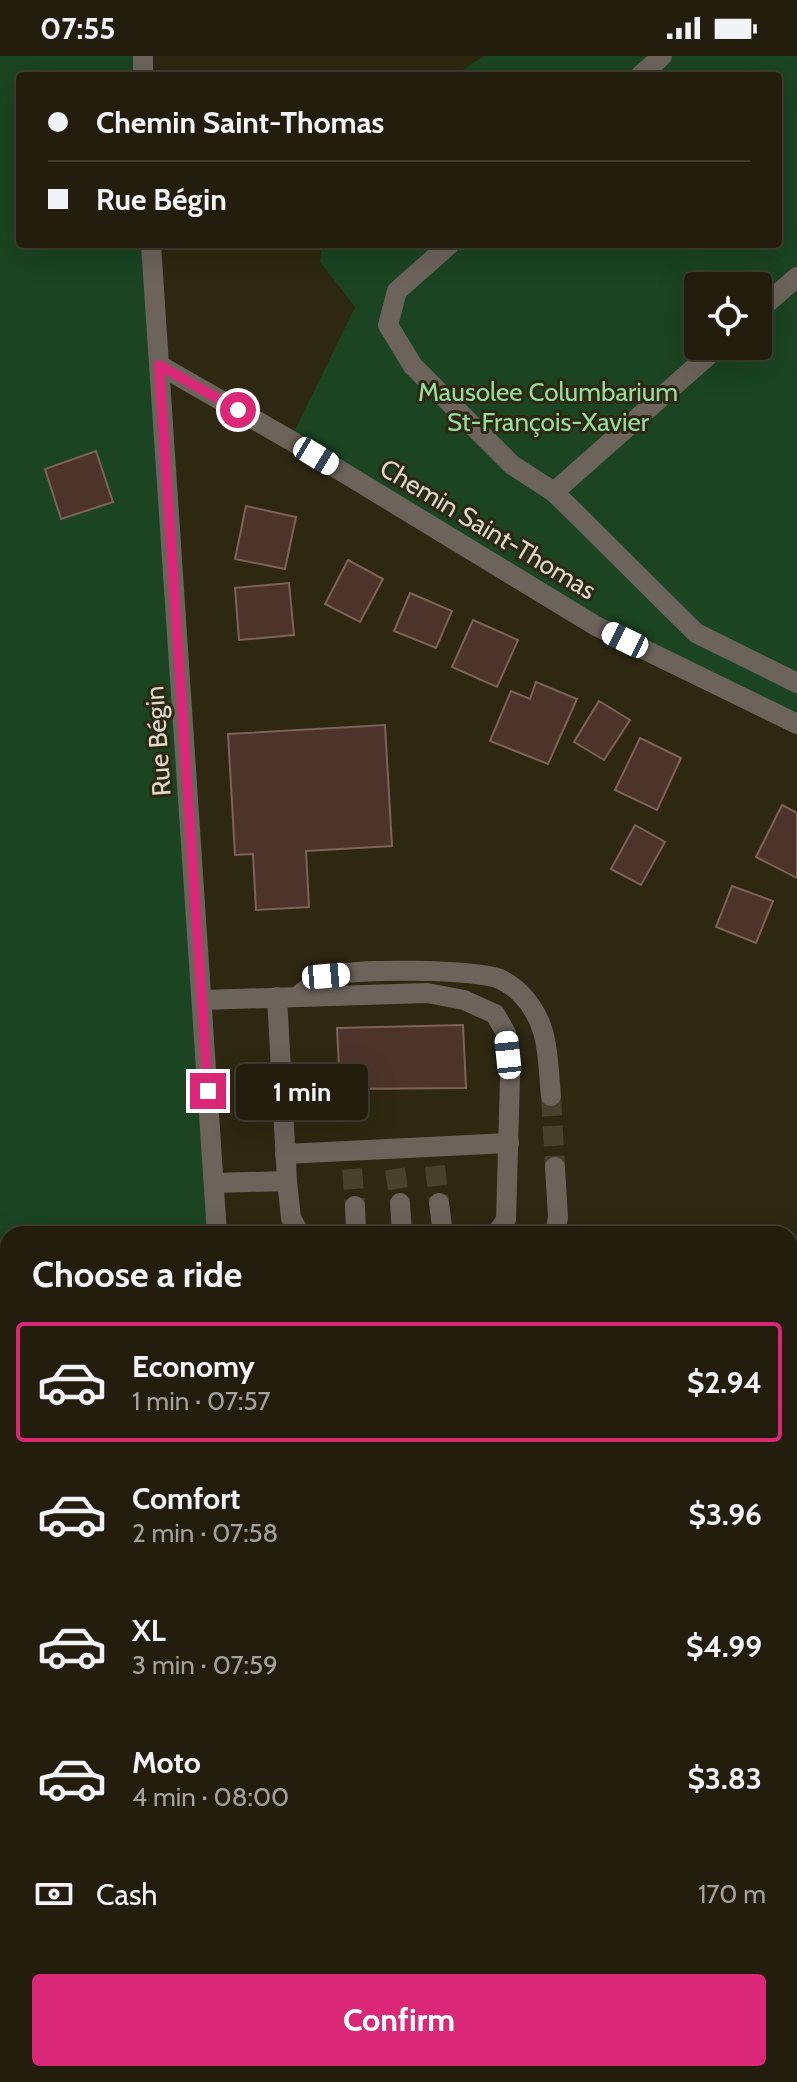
<!DOCTYPE html>
<meta charset="utf-8">
<style>
body{margin:0;font-family:Cabin,sans-serif;background:#2a2616;color:#f1f3f6;height:100vh;display:flex;flex-direction:column;font-size:30px;white-space:nowrap}
*{box-sizing:border-box;margin:0}
p{font-size:26px;color:#a2a29d}
.icon{flex:none;width:44px;height:44px;fill:none;stroke:currentColor;stroke-width:2;stroke-linecap:round;stroke-linejoin:round}
.map{position:relative;flex:1;overflow:hidden}
.side{position:absolute;left:0px;top:1170px;width:798px;height:856px;display:flex;flex-direction:column;background:#221d0d;border-radius:24px 24px 0 0;box-shadow:0 8px 32px #0002,0 0 0 2px #3f3b2e}
.side>*{flex:none}
.top-card{position:absolute;left:16px;top:16px;width:766px;height:176px;border-radius:8px;box-shadow:0 8px 32px #0002,0 0 0 2px #3f3b2e;display:grid;align-content:center;height:176px;padding:0 32px;background:#221d0d}
.controls{position:absolute;left:684px;top:216px;display:grid;gap:16px}
.controls a{display:grid;place-items:center;width:88px;height:88px;border-radius:8px;background:#221d0d;box-shadow:0 8px 32px #0002,0 0 0 2px #3f3b2e;font-size:40px}
.end{position:absolute;width:36px;height:36px;margin:-18px;border:10px solid #db2777;background:#fff;box-shadow:0 0 0 4px #fff}
.from{border-radius:50%}
.bubble{position:absolute;height:56px;border-radius:8px;background:#221d0d;box-shadow:0 8px 32px #0002,0 0 0 2px #3f3b2e;font-size:26px;font-weight:800;line-height:56px;text-align:center}
.car{position:absolute;width:24px;height:48px;margin:-24px -12px;border-radius:10px;box-shadow:0 0 6px 2px #0007;background:linear-gradient(#fff 24%,#345 0 40%,#fff 0 76%,#345 0 86%,#fff 0)}
.top-card b{display:flex;align-items:center;gap:28px;height:76px;font-size:30px}
.top-card b+b{border-top:2px solid #3f3b2e}
.top-card i{width:20px;height:20px;background:#f1f3f6}
ul{padding:0;list-style:none}
li{display:flex;align-items:center;gap:24px;height:120px;margin:0 16px 12px;padding:0 16px;border:4px solid transparent;border-radius:8px}
li div{flex:1}
li b{display:block;font-size:30px}
li em{font-style:normal;font-weight:800}
li.selected{border-color:#db2777}
li>.icon{width:72px;height:72px;stroke-width:1.5}
h2{padding:0 32px;font-size:36px;line-height:96px}
.pay{display:flex;align-items:center;gap:20px;height:88px;padding:0 32px;font-size:30px}
.pay p{margin-inline-start:auto}
.primary-button{display:flex;gap:16px;margin-top:auto;padding:16px 32px}
.primary-button a{flex:1;height:92px;border-radius:8px;background:#db2777;color:#fff;font-size:32px;font-weight:800;line-height:92px;text-align:center}
.status{display:flex;justify-content:space-between;align-items:center;height:56px;padding:0 40px;background:#221d0d;direction:ltr}
.status svg{height:22px;fill:currentColor}
.map>svg:first-child{display:block}
</style>
<div class="status"><b>07:55</b><svg viewBox="0 0 49 12"><path d="M0 12V9h3v3zM5 12V6h3v6zM10 12V3h3v9zM15 12V0h3v12zM26 1h20v11H26zM47 4h2v5h-2z"/></svg></div>
<div class="map">
<svg width="797" height="2026" viewBox="0 0 797 2026">
<rect width="100%" height="100%" fill="#2e2711"/>
<!-- green -->
<g fill="#1a4422" fill-rule="evenodd">
<polygon points="0,0 143,0 143,20 20,20 20,188 151,188 217,1178 8,1178 8,1480 0,1485"/>
<path d="M 484,0 L 797,0 L 797,668 L 596,570 L 290,384 L 355,251 L 320,206 L 322,188 L 778,188 L 778,20 L 453,20 ZM 698,230 L 758,230 L 758,290 L 698,290 Z"/>
</g>
<!-- building -->
<g fill="#4c342b" stroke="#7d6259" stroke-width="2">
<polygon points="96,395 113,446 61,463 45,413"/>
<polygon points="246,450 296,461 285,513 235,503"/>
<polygon points="348,504 383,523 360,566 325,548"/>
<polygon points="289,527 294,579 239,584 235,532"/>
<polygon points="410,537 452,555 436,592 394,575"/>
<polygon points="473,564 518,584 497,631 452,611"/>
<polygon points="536,626 577,643 548,708 490,685 511,635 530,643"/>
<polygon points="599,645 630,664 604,704 574,686"/>
<polygon points="385,669 392,790 306,795 309,851 256,854 253,798 235,799 228,678"/>
<polygon points="640,682 681,702 657,754 615,734"/>
<polygon points="782,749 797,757 797,822 756,801"/>
<polygon points="635,769 665,786 641,829 611,813"/>
<polygon points="732,830 773,845 756,887 716,871"/>
<polygon points="463,969 466,1032 340,1033 337,972"/>
<polygon points="8,1812 8,1928 0,1916 0,1817"/>
<polygon points="8,1954 8,2018 109,2018 96,2026 0,2026 0,1959"/>
<polygon points="439,2018 721,2018 722,2026 440,2026"/>
</g>
<g fill="none" stroke-linecap="round" stroke-linejoin="round">
<!-- minor-tunnel -->
<g stroke="#48422d" stroke-width="20" stroke-dasharray="20 10" stroke-linecap="butt">
<polyline points="551,1040 555,1111"/>
<polyline points="435,1110 439,1147"/>
<polyline points="352,1113 355,1150"/>
<polyline points="395,1113 400,1147"/>
</g>
<!-- minor -->
<g stroke="#6c635b" stroke-width="20">
<polyline points="143,0 143,20"/>
<polyline points="640,20 662,0"/>
<polyline points="151,188 217,1178"/>
<polyline points="450,188 397,235 388,269 413,310 512,409 554,436 719,290"/>
<polyline points="758,255 797,221"/>
<polyline points="159,309 290,384 596,570 797,668"/>
<polyline points="554,436 696,577 797,627"/>
<polyline points="277,941 287,1125"/>
<path d="M 297,941 C 306,934 317,923 328,920 C 355,912 473,913 500,923 C 506,926 515,932 520,937 C 550,967 547,1000 551,1040"/>
<polyline points="202,944 427,937 464,944 495,958 506,977 510,1021 506,1164 496,1178"/>
<polyline points="285,1098 509,1087"/>
<polyline points="214,1127 287,1125 291,1162 300,1178"/>
<polyline points="400,1147 402,1178"/>
<polyline points="439,1147 443,1178"/>
<polyline points="355,1150 356,1178"/>
<polyline points="555,1178 558,1161 555,1111"/>
<polyline points="0,1586 8,1598"/>
<polyline points="267,2018 267,2026"/>
</g>
<!-- major -->
<g stroke="#b09f8e" stroke-width="20">
<polyline points="790,1304 797,1305"/>
<polyline points="790,1359 797,1360"/>
<polyline points="0,1485 8,1480"/>
<polyline points="0,1555 8,1551"/>
</g>
</g>
<g fill="none" stroke-linecap="round" stroke-linejoin="round">
<!-- route -->
<polyline stroke="#db2777" stroke-width="10" points="208,1035 159,309 238,354"/>
</g>
<g text-anchor="middle" stroke-width="6" stroke-linejoin="round" paint-order="stroke">
<!-- park labels -->
<g font-size="26" fill="#95dd9f" stroke="#2e2711">
<text x="548" y="345">Mausolee Columbarium<tspan x="548" dy="30">St-François-Xavier</tspan></text>
</g>
<!-- street labels -->
<g font-size="26" fill="#ddd9cc" stroke="#2e2711">
<text transform="translate(488 473) rotate(31)" y="9">Chemin Saint-Thomas</text>
<text transform="translate(158 685) rotate(-94)" y="9">Rue Bégin</text>
</g>
</g>
</svg>
<div class="controls">
<a><svg class="icon" aria-label="locate" viewBox="0 0 24 24"><circle cx="12" cy="12" r="6"/><path d="M12 2v4M12 18v4M2 12h4M18 12h4"/></svg></a>
</div>
<i class="end from" style="left:238px;top:354px"></i>
<i class="end" style="left:208px;top:1035px"></i>
<div class="bubble" style="left:236px;top:1008px;width:132px">1 min</div>
<i class="car" style="left:316px;top:400px;rotate:121deg"></i>
<i class="car" style="left:625px;top:584px;rotate:296deg"></i>
<i class="car" style="left:326px;top:920px;rotate:85deg"></i>
<i class="car" style="left:508px;top:999px;rotate:354deg"></i>
<div class="top-card">
<b><i class="from"></i>Chemin Saint-Thomas</b>
<b><i></i>Rue Bégin</b>
</div>
<section class="side">
<h2>Choose a ride</h2>
<ul>
<li class="selected"><svg class="icon" aria-label="car" viewBox="0 0 24 24"><path d="M5 17H2v-5l4-1 3-4h7l3 4 3 1v5h-3M9 17h6M6 11h13"/><circle cx="7" cy="17" r="2"/><circle cx="17" cy="17" r="2"/></svg><div><b>Economy</b><p>1 min · 07:57</p></div><em>$2.94</em></li>
<li><svg class="icon" aria-label="car" viewBox="0 0 24 24"><path d="M5 17H2v-5l4-1 3-4h7l3 4 3 1v5h-3M9 17h6M6 11h13"/><circle cx="7" cy="17" r="2"/><circle cx="17" cy="17" r="2"/></svg><div><b>Comfort</b><p>2 min · 07:58</p></div><em>$3.96</em></li>
<li><svg class="icon" aria-label="car" viewBox="0 0 24 24"><path d="M5 17H2v-5l4-1 3-4h7l3 4 3 1v5h-3M9 17h6M6 11h13"/><circle cx="7" cy="17" r="2"/><circle cx="17" cy="17" r="2"/></svg><div><b>XL</b><p>3 min · 07:59</p></div><em>$4.99</em></li>
<li><svg class="icon" aria-label="car" viewBox="0 0 24 24"><path d="M5 17H2v-5l4-1 3-4h7l3 4 3 1v5h-3M9 17h6M6 11h13"/><circle cx="7" cy="17" r="2"/><circle cx="17" cy="17" r="2"/></svg><div><b>Moto</b><p>4 min · 08:00</p></div><em>$3.83</em></li>
</ul>
<div class="pay"><svg class="icon" aria-label="cash" viewBox="0 0 24 24"><path d="M3 7h18v10H3z"/><circle cx="12" cy="12" r="2"/></svg>Cash<p>170 m</p></div>
<div class="primary-button"><a>Confirm</a></div>
</section>
</div>
